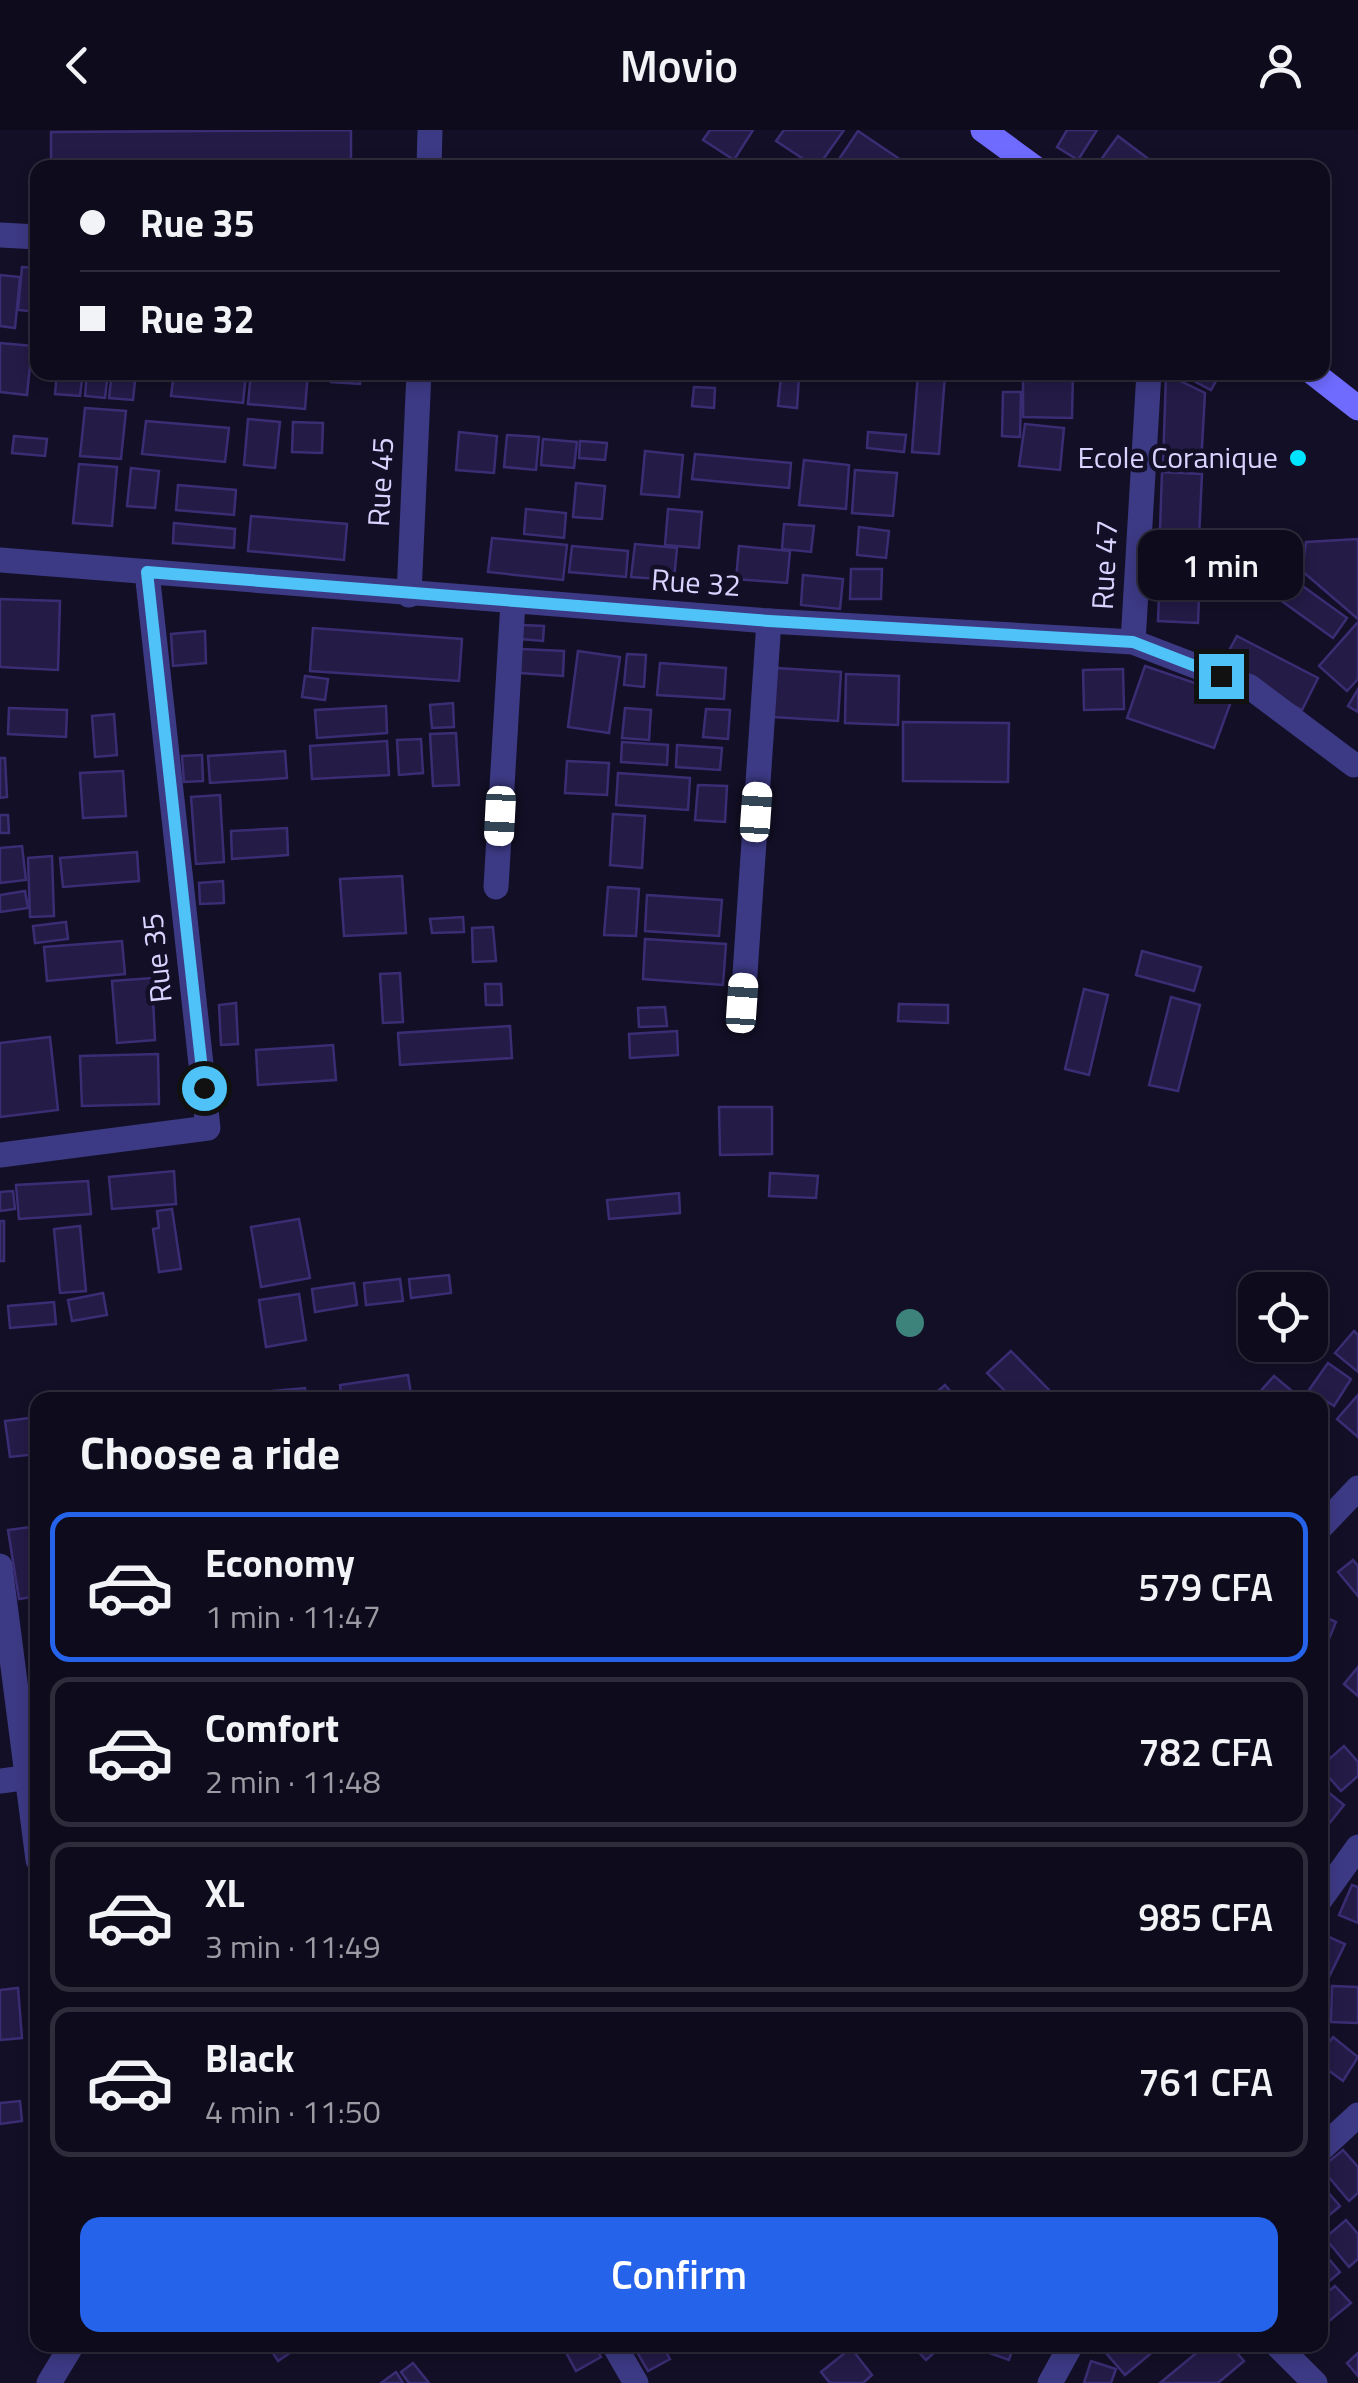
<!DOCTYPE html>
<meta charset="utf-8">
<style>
body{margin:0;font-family:"Titillium Web",sans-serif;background:#1c1929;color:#f1f3f6;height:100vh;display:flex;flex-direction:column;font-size:38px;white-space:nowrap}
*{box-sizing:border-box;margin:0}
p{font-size:32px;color:#9b9ba3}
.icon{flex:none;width:55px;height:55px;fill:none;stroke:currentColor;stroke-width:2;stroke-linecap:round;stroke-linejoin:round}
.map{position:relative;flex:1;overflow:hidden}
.sheet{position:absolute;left:30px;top:1262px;width:1298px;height:960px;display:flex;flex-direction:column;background:#0e0b1c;border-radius:20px;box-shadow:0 5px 15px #0003,0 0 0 2px #2e2b3b}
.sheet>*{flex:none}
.hud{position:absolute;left:30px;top:30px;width:1300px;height:220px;border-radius:20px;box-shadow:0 5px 15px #0003,0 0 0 2px #2e2b3b;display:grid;align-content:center;height:220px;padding:0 50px;background:#0e0b1c}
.tools{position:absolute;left:1238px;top:1142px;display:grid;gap:20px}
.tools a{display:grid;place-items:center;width:90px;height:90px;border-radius:20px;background:#0e0b1c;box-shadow:0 5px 15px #0003,0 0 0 2px #2e2b3b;font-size:50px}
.end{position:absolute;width:45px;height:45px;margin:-22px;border:12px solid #4fc3f7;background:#111;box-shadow:0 0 0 5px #111}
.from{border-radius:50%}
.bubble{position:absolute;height:70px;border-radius:20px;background:#0e0b1c;box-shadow:0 5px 15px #0003,0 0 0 2px #2e2b3b;font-size:32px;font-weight:600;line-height:70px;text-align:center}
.car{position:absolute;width:30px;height:60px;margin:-30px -15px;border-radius:12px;box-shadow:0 0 8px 2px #0007;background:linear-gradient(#fff 24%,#345 0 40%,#fff 0 76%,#345 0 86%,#fff 0)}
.hud b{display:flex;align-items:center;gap:35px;height:95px;font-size:38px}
.hud b+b{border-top:2px solid #2e2b3b}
.hud i{width:25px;height:25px;background:#f1f3f6}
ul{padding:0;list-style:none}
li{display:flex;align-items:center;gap:30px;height:150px;margin:0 20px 15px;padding:0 30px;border:5px solid #2e2b3b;border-radius:20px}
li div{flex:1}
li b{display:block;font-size:38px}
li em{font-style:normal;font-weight:600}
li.selected{border-color:#2563eb}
li>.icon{width:90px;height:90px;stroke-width:1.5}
h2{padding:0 50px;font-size:45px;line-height:120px}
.cta{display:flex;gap:20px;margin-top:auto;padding:20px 50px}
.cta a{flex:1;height:115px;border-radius:20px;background:#2563eb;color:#fff;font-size:40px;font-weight:600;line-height:115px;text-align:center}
header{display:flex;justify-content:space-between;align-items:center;height:130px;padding:0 50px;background:#0e0b1c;font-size:45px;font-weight:600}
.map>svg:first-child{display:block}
</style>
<header><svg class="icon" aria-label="back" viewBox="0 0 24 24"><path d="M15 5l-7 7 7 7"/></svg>Movio<svg class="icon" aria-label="person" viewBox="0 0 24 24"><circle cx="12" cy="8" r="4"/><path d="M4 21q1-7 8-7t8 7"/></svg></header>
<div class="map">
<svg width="1358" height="2253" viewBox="0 0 1358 2253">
<rect width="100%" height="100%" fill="#130f26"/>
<!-- building -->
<g fill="#241b47" stroke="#3b2d73" stroke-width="2.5">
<polygon points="351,0 351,38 51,38 51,2"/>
<polygon points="710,0 753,0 734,30 703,10"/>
<polygon points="784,0 844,0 817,38 776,11"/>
<polygon points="1067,0 1097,0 1078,30 1057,17"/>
<polygon points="858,1 904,32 900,38 833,38"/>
<polygon points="1118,6 1154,33 1151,38 1095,38"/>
<polygon points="22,137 38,138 38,182 18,180"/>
<polygon points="0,145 20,147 15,198 0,196"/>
<polygon points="0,213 32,216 27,265 0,262"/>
<polygon points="57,242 83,242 80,266 55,264"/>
<polygon points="87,242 108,242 105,268 85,266"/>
<polygon points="112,242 136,242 133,270 109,268"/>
<polygon points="174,242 246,244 243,273 171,266"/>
<polygon points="251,242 308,242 305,279 248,274"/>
<polygon points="332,242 362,242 360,254 331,252"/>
<polygon points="1023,242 1073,242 1072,288 1023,287"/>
<polygon points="1196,242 1221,242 1211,260 1192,250"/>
<polygon points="918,243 945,245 939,324 912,322"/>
<polygon points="1166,244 1205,263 1201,335 1163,334"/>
<polygon points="781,246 799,247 797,278 778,276"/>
<polygon points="694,257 715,258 714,278 692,276"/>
<polygon points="1003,262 1021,262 1020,307 1002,306"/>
<polygon points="85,278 126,281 121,329 80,326"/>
<polygon points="248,289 280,292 275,338 244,335"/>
<polygon points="146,291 229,298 225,332 142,324"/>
<polygon points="293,292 323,293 322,323 292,322"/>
<polygon points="1025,294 1064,298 1060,340 1019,336"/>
<polygon points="459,302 497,306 494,343 456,340"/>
<polygon points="868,302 906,305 904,322 867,318"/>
<polygon points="507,305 539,307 536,340 504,337"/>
<polygon points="14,306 47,309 45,326 12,323"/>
<polygon points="543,309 577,312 574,338 541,335"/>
<polygon points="580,311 607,313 605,330 579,328"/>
<polygon points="645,321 683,325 679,367 641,364"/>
<polygon points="695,324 791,333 789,358 692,349"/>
<polygon points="804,330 849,335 846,379 799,375"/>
<polygon points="79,334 117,337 112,396 73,393"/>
<polygon points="131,338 159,341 155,378 127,376"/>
<polygon points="855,340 897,343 893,386 852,383"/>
<polygon points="1162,342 1202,344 1198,429 1159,428"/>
<polygon points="576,353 605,356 602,389 573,387"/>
<polygon points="178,355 236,360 234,385 176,380"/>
<polygon points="526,379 566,383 564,408 524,404"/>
<polygon points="668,379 702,382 699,418 665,415"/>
<polygon points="251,386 347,394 344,430 248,421"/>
<polygon points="174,393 235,399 234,418 173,413"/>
<polygon points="784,394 814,396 811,422 782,419"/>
<polygon points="859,397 889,401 886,428 857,425"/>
<polygon points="492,408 567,415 563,450 488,442"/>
<polygon points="1358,409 1358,489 1302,441 1306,412"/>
<polygon points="635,414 677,418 674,450 631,447"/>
<polygon points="572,416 628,421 626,447 569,442"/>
<polygon points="739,416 790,421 787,453 736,449"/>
<polygon points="1160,438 1200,440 1198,493 1158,491"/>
<polygon points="851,439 882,439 881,469 850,469"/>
<polygon points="1279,439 1347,488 1333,508 1265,459"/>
<polygon points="803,445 843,449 840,479 801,475"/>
<polygon points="0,469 60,471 58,540 0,537"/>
<polygon points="1358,492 1358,549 1347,561 1319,536"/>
<polygon points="522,495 544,496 543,511 521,509"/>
<polygon points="313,498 462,509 459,551 310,541"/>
<polygon points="205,501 206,533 173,536 171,504"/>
<polygon points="1237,506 1318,548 1302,580 1220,537"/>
<polygon points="521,519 564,521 563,546 520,543"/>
<polygon points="578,521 620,527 609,603 568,597"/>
<polygon points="627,524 646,525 644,557 624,555"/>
<polygon points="660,533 726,538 724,569 657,565"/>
<polygon points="1145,536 1233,566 1214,618 1127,588"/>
<polygon points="776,538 841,542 838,591 773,587"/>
<polygon points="1123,539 1124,579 1084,580 1083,540"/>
<polygon points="846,544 899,546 898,595 845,593"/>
<polygon points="305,546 328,549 325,570 302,567"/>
<polygon points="1358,559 1358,582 1348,576"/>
<polygon points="453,573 454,597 432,598 430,575"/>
<polygon points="386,576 387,603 317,608 315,580"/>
<polygon points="9,578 67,580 66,607 8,604"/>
<polygon points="625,578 651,580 649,610 622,608"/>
<polygon points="706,579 730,580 728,609 703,607"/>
<polygon points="114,584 117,625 95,627 92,586"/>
<polygon points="903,592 1009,593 1008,652 903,651"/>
<polygon points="456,603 459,655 433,656 430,604"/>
<polygon points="421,609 423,643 399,645 397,610"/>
<polygon points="387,611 389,645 312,649 310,616"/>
<polygon points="622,612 668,615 667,635 621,632"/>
<polygon points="677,615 722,618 720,640 676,637"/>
<polygon points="285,621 287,648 210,653 208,626"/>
<polygon points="202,625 203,651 184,652 182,626"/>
<polygon points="0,628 5,628 7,667 0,668"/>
<polygon points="567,631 609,633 607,665 565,663"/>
<polygon points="123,641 126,686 83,688 80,643"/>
<polygon points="618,643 690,648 688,680 616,675"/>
<polygon points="698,655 727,656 725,692 695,690"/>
<polygon points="220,665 224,732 196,734 191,667"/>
<polygon points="613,684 645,686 642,738 610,735"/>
<polygon points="0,685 8,685 9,703 0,703"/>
<polygon points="287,698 288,725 232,729 231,701"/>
<polygon points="22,716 26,750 0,753 0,718"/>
<polygon points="137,722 139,751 63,757 60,728"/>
<polygon points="52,726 54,786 30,787 28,728"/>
<polygon points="402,746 406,803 344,806 340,749"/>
<polygon points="223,751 224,773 200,774 199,753"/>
<polygon points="608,757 639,759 636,806 604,805"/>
<polygon points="25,761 28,778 0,782 0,765"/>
<polygon points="647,765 722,770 719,806 645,801"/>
<polygon points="463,787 464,802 432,803 430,789"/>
<polygon points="66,792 68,809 35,813 33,796"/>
<polygon points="493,797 496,831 473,832 472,798"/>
<polygon points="645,809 726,814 723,855 643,849"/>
<polygon points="122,811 125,844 47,851 44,817"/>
<polygon points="1142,821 1201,837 1194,861 1136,845"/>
<polygon points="400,843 403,892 383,893 380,844"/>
<polygon points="152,848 155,910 117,913 112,851"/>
<polygon points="485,854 501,854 502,875 486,875"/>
<polygon points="1084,859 1108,865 1089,945 1065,939"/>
<polygon points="1171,867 1200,875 1178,961 1149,955"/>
<polygon points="236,873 238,914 221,915 219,875"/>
<polygon points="899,874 948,875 948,893 898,891"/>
<polygon points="665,877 667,896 639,897 638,878"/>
<polygon points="510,896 512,928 400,935 398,903"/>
<polygon points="677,901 678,925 630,928 629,904"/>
<polygon points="50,907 58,980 0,987 0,913"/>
<polygon points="333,915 336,950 258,955 256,920"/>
<polygon points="158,924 159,974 82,976 80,926"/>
<polygon points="719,977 772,977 772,1024 720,1025"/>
<polygon points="174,1041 176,1074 112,1079 109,1047"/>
<polygon points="770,1043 818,1046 816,1068 769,1066"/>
<polygon points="88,1051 91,1084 19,1089 16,1055"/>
<polygon points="13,1061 15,1079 0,1081 0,1062"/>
<polygon points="679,1063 680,1083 609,1089 607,1070"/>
<polygon points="172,1079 181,1139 159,1142 153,1099 159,1098 157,1081"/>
<polygon points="299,1089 310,1148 261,1157 251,1097"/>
<rect x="0" y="1091" width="4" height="40"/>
<polygon points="80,1096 86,1161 60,1163 54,1099"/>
<polygon points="449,1145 451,1163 411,1168 409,1149"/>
<polygon points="400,1149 403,1171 366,1175 364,1153"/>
<polygon points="354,1153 357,1175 315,1182 312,1159"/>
<polygon points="103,1163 107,1185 72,1191 68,1170"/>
<polygon points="299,1164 306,1210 266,1217 259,1170"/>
<polygon points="54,1172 56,1194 10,1198 8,1176"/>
<polygon points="1354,1201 1358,1205 1358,1242 1335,1223"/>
<polygon points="1011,1221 1050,1261 1041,1270 1014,1270 987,1243"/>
<polygon points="1328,1233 1351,1249 1334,1276 1309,1260"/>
<polygon points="408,1245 412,1270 342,1270 340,1255"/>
<polygon points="1274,1246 1293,1262 1286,1270 1264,1270 1258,1264"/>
<polygon points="945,1255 958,1270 927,1270"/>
<polygon points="305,1258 306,1270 274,1270 273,1261"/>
<polygon points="689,1263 734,1270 688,1270"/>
<polygon points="1358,1265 1358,1307 1337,1289"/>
<polygon points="38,1287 38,1324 10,1327 5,1291"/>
<polygon points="38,1396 38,1466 19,1469 8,1400"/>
<polygon points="1353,1430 1358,1436 1358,1466 1338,1442"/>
<polygon points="1320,1485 1336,1492 1320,1531"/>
<polygon points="1358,1537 1358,1566 1344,1554"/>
<polygon points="1344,1616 1358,1632 1358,1646 1341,1661 1320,1637"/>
<polygon points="1328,1662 1344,1675 1328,1695 1320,1689 1320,1671"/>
<polygon points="1352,1755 1358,1757 1358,1793 1339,1785"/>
<polygon points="1320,1803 1345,1814 1328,1849 1320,1845"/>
<polygon points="1332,1856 1358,1857 1358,1893 1331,1892"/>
<polygon points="18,1858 22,1908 0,1910 0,1860"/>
<polygon points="1333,1907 1358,1927 1343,1951 1320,1934 1320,1924"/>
<polygon points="20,1971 22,1991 0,1994 0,1973"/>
<polygon points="1343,2020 1358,2037 1358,2063 1349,2071 1321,2038"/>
<polygon points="1320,2053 1340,2076 1320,2093"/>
<polygon points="1346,2090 1358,2104 1358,2129 1349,2137 1325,2108"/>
<polygon points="1323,2122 1340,2142 1320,2159 1320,2125"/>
<polygon points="1335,2156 1351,2173 1322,2197 1320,2168"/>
<polygon points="268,2215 302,2215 278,2231"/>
<polygon points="562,2215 595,2215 601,2227 576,2241"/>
<polygon points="633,2215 662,2215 670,2229 648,2241"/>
<polygon points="912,2215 943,2215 926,2230"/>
<polygon points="976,2215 1014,2215 1009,2230 975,2218"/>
<polygon points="1099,2215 1161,2215 1125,2245"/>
<polygon points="1206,2215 1230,2215 1244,2231 1218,2253 1160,2253"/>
<polygon points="851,2218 872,2245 863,2253 830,2253 821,2242"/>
<polygon points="1358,2223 1358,2246 1347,2233"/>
<polygon points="1091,2231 1116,2239 1111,2253 1084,2253"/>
<polygon points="413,2233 429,2253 409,2253 401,2242"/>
<polygon points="396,2242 403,2253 381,2253"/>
</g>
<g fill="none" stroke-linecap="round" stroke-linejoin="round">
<!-- street -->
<g stroke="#3d3a85" stroke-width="25">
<polyline points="429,38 430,0"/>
<polyline points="0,105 38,107"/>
<polyline points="0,430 769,491 1133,512 1250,557 1354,635"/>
<polyline points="409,465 419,242"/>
<polyline points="1133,512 1149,242"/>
<polyline points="496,757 513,472"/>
<polyline points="743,873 769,491"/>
<polyline points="0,1025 208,998 147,442"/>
<polyline points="1320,1398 1358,1358"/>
<polyline points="0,1436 38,1730"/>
<polyline points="0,1651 38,1646"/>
<polyline points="1320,1770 1358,1717"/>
<polyline points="1320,2020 1358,1985"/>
<polyline points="614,2215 636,2253"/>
<polyline points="1277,2215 1315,2253"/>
<polyline points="49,2253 72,2215"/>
<polyline points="1050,2253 1071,2215"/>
</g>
<!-- secondary -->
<g stroke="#6f6bff" stroke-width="25">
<polyline points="983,0 1035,38"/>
<polyline points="1312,242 1358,278"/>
</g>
</g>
<!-- trees -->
<circle fill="#3d827b" cx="910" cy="1193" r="14"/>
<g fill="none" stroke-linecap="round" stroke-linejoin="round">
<!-- route -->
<polyline stroke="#4fc3f7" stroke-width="12" points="204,958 147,442 769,491 1133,512 1221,546"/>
</g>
<!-- markers -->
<circle fill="#00e5ff" stroke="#130f26" stroke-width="4" cx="1298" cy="328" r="10"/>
<g text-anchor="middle" stroke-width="9" stroke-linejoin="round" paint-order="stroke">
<!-- poi labels -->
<g font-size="30" fill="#d9d4ff" stroke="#130f26" text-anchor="end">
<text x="1278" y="338">Ecole Coranique</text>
</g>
<!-- street labels -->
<g font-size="30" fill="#d9d4ff" stroke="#130f26">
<text transform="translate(381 352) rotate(-87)" y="10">Rue 45</text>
<text transform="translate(1105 435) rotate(-87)" y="10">Rue 47</text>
<text transform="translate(696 453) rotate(4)" y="10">Rue 32</text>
<text transform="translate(157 828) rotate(-96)" y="10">Rue 35</text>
</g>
</g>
</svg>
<div class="tools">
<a><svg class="icon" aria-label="locate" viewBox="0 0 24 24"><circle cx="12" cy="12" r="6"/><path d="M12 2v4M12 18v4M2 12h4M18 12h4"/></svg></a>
</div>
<i class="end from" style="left:204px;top:958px"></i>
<i class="end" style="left:1221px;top:546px"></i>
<div class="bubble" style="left:1138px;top:400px;width:165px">1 min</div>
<i class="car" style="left:756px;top:682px;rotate:4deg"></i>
<i class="car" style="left:500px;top:686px;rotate:183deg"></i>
<i class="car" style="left:742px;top:873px;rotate:4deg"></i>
<div class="hud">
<b><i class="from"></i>Rue 35</b>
<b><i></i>Rue 32</b>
</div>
<section class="sheet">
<h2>Choose a ride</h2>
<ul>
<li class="selected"><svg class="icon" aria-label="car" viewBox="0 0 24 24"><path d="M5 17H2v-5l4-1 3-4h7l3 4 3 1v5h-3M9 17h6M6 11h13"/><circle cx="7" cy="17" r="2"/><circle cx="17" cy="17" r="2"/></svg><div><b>Economy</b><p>1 min · 11:47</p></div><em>579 CFA</em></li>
<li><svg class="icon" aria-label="car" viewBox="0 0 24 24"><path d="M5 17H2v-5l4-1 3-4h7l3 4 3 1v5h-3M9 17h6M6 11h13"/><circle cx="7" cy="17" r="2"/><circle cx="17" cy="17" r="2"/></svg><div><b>Comfort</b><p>2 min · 11:48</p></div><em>782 CFA</em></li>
<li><svg class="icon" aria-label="car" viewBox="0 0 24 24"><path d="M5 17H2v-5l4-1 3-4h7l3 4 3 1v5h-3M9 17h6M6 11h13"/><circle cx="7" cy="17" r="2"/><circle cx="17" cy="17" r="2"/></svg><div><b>XL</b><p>3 min · 11:49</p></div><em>985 CFA</em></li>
<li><svg class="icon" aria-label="car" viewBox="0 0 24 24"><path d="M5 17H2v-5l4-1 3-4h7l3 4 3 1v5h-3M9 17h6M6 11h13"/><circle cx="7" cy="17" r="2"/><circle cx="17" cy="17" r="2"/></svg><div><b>Black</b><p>4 min · 11:50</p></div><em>761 CFA</em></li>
</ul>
<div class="cta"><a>Confirm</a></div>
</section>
</div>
